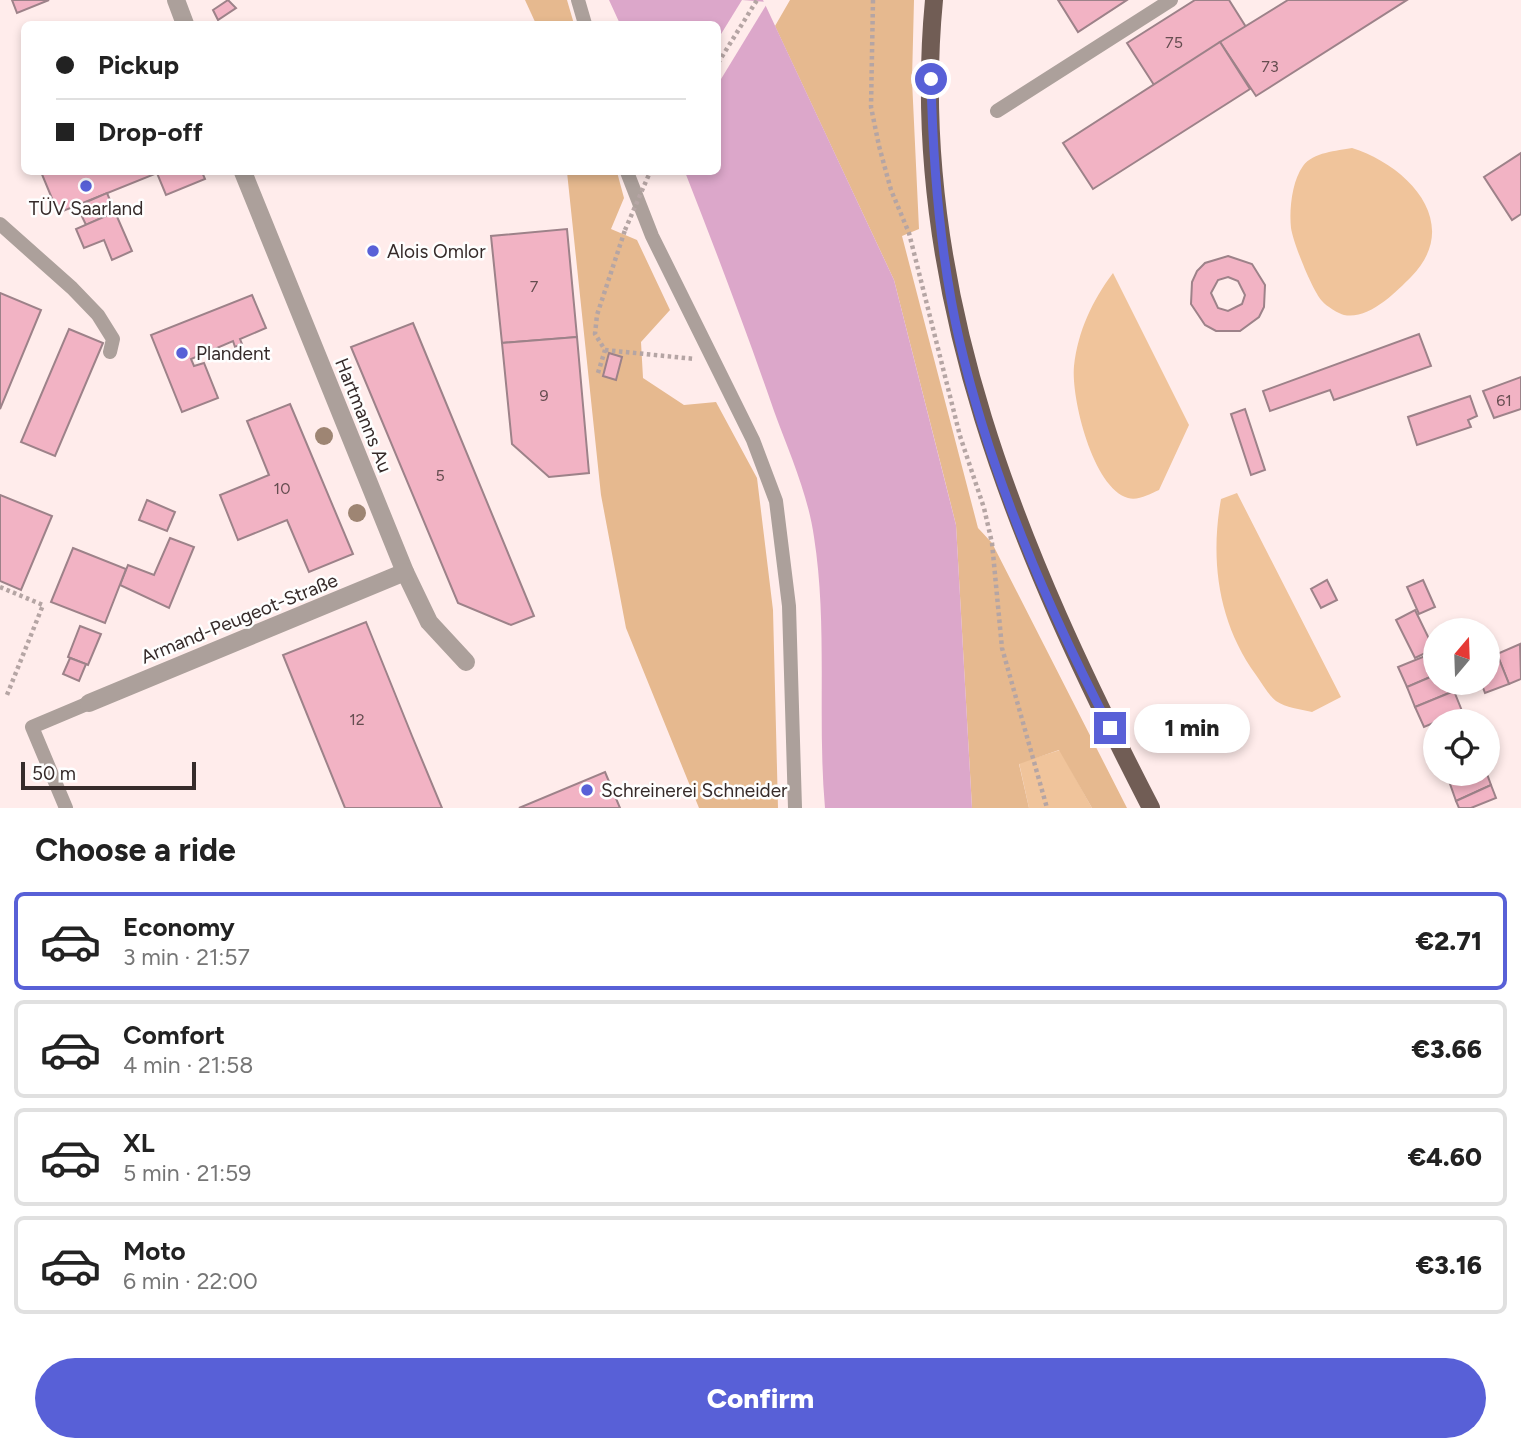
<!DOCTYPE html>
<meta charset="utf-8">
<style>
body{margin:0;font-family:Figtree,sans-serif;background:#f6f6f6;color:#222;height:100vh;display:flex;flex-direction:column;font-size:26px;white-space:nowrap}
*{box-sizing:border-box;margin:0}
p{font-size:23px;color:#767676}
.icon{flex:none;width:38px;height:38px;fill:none;stroke:currentColor;stroke-width:2;stroke-linecap:round;stroke-linejoin:round}
.map{position:relative;height:808px;overflow:hidden}
.details{display:flex;flex-direction:column;background:#fff;flex:1}
.details>*{flex:none}
.guide{position:absolute;left:21px;top:21px;width:700px;height:154px;border-radius:10px;box-shadow:0 4px 10px #0003;display:grid;align-content:center;height:154px;padding:0 35px;background:#fff}
.needle{width:46px;rotate:19deg}
.controls{position:absolute;left:1423px;top:618px;display:grid;gap:14px}
.controls a{display:grid;place-items:center;width:77px;height:77px;border-radius:50%;background:#fff;box-shadow:0 4px 10px #0003;font-size:35px}
.scale{position:absolute;left:21px;bottom:18px;width:175px;box-sizing:border-box;padding-left:7px;border:4px solid #362b2a;border-top:0;font-size:19px;line-height:24px;white-space:nowrap;color:#362b2a;-webkit-text-stroke:5px #fefefe;paint-order:stroke}
.end{position:absolute;width:32px;height:32px;margin:-16px;border:9px solid #5860d7;background:#fff;box-shadow:0 0 0 4px #fff}
.from{border-radius:50%}
.bubble{position:absolute;height:49px;border-radius:24px;background:#fff;box-shadow:0 4px 10px #0003;font-size:23px;font-weight:800;line-height:49px;text-align:center}
.guide b{display:flex;align-items:center;gap:24px;height:66px;font-size:26px}
.guide b+b{border-top:2px solid #e0e0e0}
.guide i{width:18px;height:18px;background:#222}
ul{padding:0;list-style:none}
li{display:flex;align-items:center;gap:21px;height:98px;margin:0 14px 10px;padding:0 21px;border:4px solid #e0e0e0;border-radius:10px}
li div{flex:1}
li b{display:block;font-size:26px}
li em{font-style:normal;font-weight:800}
li.current{border-color:#5860d7}
li>.icon{width:63px;height:63px;stroke-width:1.5}
h2{padding:0 35px;font-size:32px;line-height:84px}
.button{display:flex;gap:14px;margin-top:auto;padding:14px 35px}
.button a{flex:1;height:80px;border-radius:42px;background:#5860d7;color:#fff;font-size:28px;font-weight:800;line-height:80px;text-align:center}
.map>svg:first-child{display:block}
</style>
<div class="map">
<svg width="1521" height="808" viewBox="0 0 1521 808">
<rect width="100%" height="100%" fill="#ffeceb"/>
<!-- green -->
<g fill="#f0c49b">
<path d="M 1352,148 C 1407,165 1464,223 1411,277 C 1396,292 1369,320 1344,315 C 1339,314 1326,306 1322,301 C 1312,290 1293,242 1291,228 C 1289,210 1292,181 1303,166 C 1313,152 1337,151 1352,148 Z"/>
<path d="M 1113,273 L 1189,425 L 1159,490 C 1150,494 1138,501 1128,498 C 1093,488 1071,398 1074,366 C 1078,331 1092,301 1113,273 Z"/>
<path d="M 1237,493 L 1341,697 L 1312,712 C 1300,709 1286,708 1276,701 C 1268,695 1262,683 1256,675 C 1218,623 1210,560 1221,499 Z"/>
<polygon points="1060,750 1092,808 1029,808 1019,763"/>
</g>
<!-- forest -->
<g fill="#e6b98f">
<polygon points="525,0 567,0 574,24 536,24"/>
<polygon points="790,0 914,0 912,80 919,229 902,236 978,528 992,543 1127,808 1092,808 1059,750 1019,764 1029,808 972,808 956,525 944,477 894,280 775,26"/>
<polygon points="567,172 617,172 624,198 611,229 637,240 670,310 641,342 643,378 684,405 716,402 757,478 773,610 778,808 699,808 626,628 601,495"/>
</g>
<!-- water -->
<path fill="#dca7ca" d="M 609,0 L 763,0 L 894,280 L 956,525 L 972,808 L 825,808 C 817,718 828,626 814,537 C 808,494 789,452 774,411 C 746,330 716,251 685,172 L 718,172 L 718,24 L 620,24 Z"/>
<!-- pier -->
<polygon fill="#ffeceb" points="742,0 768,2 718,84 718,39"/>
<!-- building -->
<g fill="#f2b3c4" stroke="#9d8289" stroke-width="2" fill-rule="evenodd">
<polygon points="12,0 49,0 17,13"/>
<polygon points="228,0 236,8 218,20 213,10"/>
<polygon points="1058,0 1127,0 1078,32"/>
<polygon points="1195,0 1229,0 1246,27 1154,85 1127,43"/>
<polygon points="1288,0 1407,0 1256,96 1220,42"/>
<polygon points="1220,42 1250,89 1093,189 1063,143"/>
<polygon points="1521,153 1521,214 1512,220 1484,177"/>
<polygon points="41,172 202,172 205,179 166,195 157,173 58,213"/>
<polygon points="107,193 115,212 86,225 77,206"/>
<polygon points="115,212 132,251 112,260 104,240 84,248 76,229"/>
<polygon points="567,229 577,337 502,343 491,236"/>
<path d="M 1228,256 L 1252,264 L 1265,285 L 1264,307 L 1259,317 L 1240,331 L 1216,331 L 1205,325 L 1191,304 L 1192,282 L 1197,271 L 1205,263 ZM 1228,277 L 1238,281 L 1245,295 L 1242,304 L 1228,311 L 1218,308 L 1211,293 L 1218,280 Z"/>
<polygon points="0,293 41,310 0,409"/>
<polygon points="252,295 266,328 240,339 242,344 235,347 233,341 191,359 194,366 204,363 218,398 182,412 151,335"/>
<polygon points="413,323 534,616 511,625 458,603 351,347"/>
<polygon points="69,329 103,343 55,456 21,442"/>
<polygon points="1419,334 1431,366 1334,400 1330,390 1270,411 1263,391"/>
<polygon points="577,337 589,473 549,477 512,444 502,343"/>
<polygon points="609,353 622,357 616,380 603,376"/>
<polygon points="1521,377 1521,409 1494,418 1483,391"/>
<polygon points="1470,396 1477,416 1468,420 1471,427 1417,445 1408,417"/>
<polygon points="290,404 353,554 309,572 287,520 238,540 220,495 269,475 247,421"/>
<polygon points="1245,409 1265,470 1251,475 1231,414"/>
<polygon points="0,495 52,516 21,590 0,581"/>
<polygon points="147,500 175,512 167,531 139,520"/>
<polygon points="170,538 194,547 169,608 120,585 128,565 154,575"/>
<polygon points="73,548 126,569 105,623 51,602"/>
<polygon points="1327,580 1337,600 1321,608 1311,589"/>
<polygon points="1423,580 1435,607 1419,614 1407,587"/>
<polygon points="1415,610 1434,649 1415,658 1396,620"/>
<polygon points="366,622 412,736 442,808 345,808 283,655"/>
<polygon points="80,626 101,634 88,665 68,657"/>
<polygon points="1520,644 1521,679 1509,684 1497,654"/>
<polygon points="1435,652 1435,675 1407,687 1398,667"/>
<polygon points="1497,654 1509,684 1485,693 1481,682 1488,682 1488,657"/>
<polygon points="70,658 86,664 79,681 63,674"/>
<polygon points="1435,675 1435,682 1450,682 1454,691 1415,707 1407,687"/>
<polygon points="1454,691 1462,711 1424,727 1415,707"/>
<polygon points="605,772 620,808 519,808"/>
<polygon points="1466,774 1487,774 1491,785 1456,801 1449,781"/>
<polygon points="1491,785 1496,798 1471,808 1459,808 1456,801"/>
</g>
<g fill="none" stroke-linecap="round" stroke-linejoin="round">
<!-- path -->
<g stroke="#b5a5a4" stroke-width="4.5" stroke-dasharray="3.5 3.5" stroke-linecap="butt">
<polyline points="873,0 871,107 879,146 891,190 909,233 960,436 984,508 992,543 1002,648 1047,808"/>
<polyline points="718,63 757,0"/>
<polyline points="605,350 695,359"/>
<polyline points="598,373 605,350 595,334 597,315 625,230"/>
<polyline points="0,587 43,605 7,695"/>
</g>
<!-- lane -->
<g stroke="#aca09b" stroke-width="14">
<polyline points="578,0 585,24"/>
<polyline points="997,111 1171,0"/>
<polyline points="627,172 652,236 753,440 776,501 789,606 795,808"/>
<polyline points="0,224 72,288 98,315 113,339 110,352"/>
<polyline points="66,808 32,727 89,703"/>
</g>
<!-- street -->
<g stroke="#aca09b" stroke-width="18">
<polyline points="176,0 185,24"/>
<polyline points="243,172 405,572 429,622 466,662"/>
<polyline points="89,703 405,572"/>
</g>
<!-- primary -->
<path stroke="#715d55" stroke-width="18" d="M 934,0 C 906,291 1021,556 1151,808"/>
<!-- path-bridge -->
<polyline stroke="#b5a5a4" stroke-width="4.5" stroke-dasharray="3.5 3.5" stroke-linecap="butt" points="625,230 650,172"/>
</g>
<!-- trees -->
<g fill="#9e8573">
<circle cx="324" cy="436" r="9"/>
<circle cx="357" cy="513" r="9"/>
</g>
<g fill="none" stroke-linecap="round" stroke-linejoin="round">
<!-- route -->
<path stroke="#5860d7" stroke-width="9" d="M 931,79 C 933,168 940,257 960,343 C 991,476 1047,607 1110,728"/>
</g>
<!-- markers -->
<g fill="#5860d7" stroke="#fefefe" stroke-width="2.5">
<circle cx="86" cy="186" r="7"/>
<circle cx="373" cy="251" r="7"/>
<circle cx="182" cy="353" r="7"/>
<circle cx="587" cy="790" r="7"/>
</g>
<g text-anchor="middle" stroke-width="5" stroke-linejoin="round" paint-order="stroke">
<!-- number labels -->
<g font-size="16" fill="#654d50">
<text x="1174" y="48">75</text>
<text x="1270" y="72">73</text>
<text x="534" y="292">7</text>
<text x="544" y="401">9</text>
<text x="1504" y="406">61</text>
<text x="440" y="481">5</text>
<text x="282" y="494">10</text>
<text x="357" y="725">12</text>
</g>
<!-- poi labels -->
<g font-size="19" fill="#362b2a" stroke="#fefefe" text-anchor="start">
<text x="86" y="215" text-anchor="middle">TÜV Saarland</text>
<text x="387" y="258">Alois Omlor</text>
<text x="196" y="360">Plandent</text>
<text x="601" y="797">Schreinerei Schneider</text>
</g>
<!-- street labels -->
<g font-size="19" fill="#362b2a" stroke="#fefefe">
<text transform="translate(364 415) rotate(68)" y="7">Hartmanns Au</text>
<text transform="translate(239 618) rotate(-22)" y="7">Armand-Peugeot-Straße</text>
</g>
</g>
</svg>
<div class="controls">
<a><svg class="needle" viewBox="-14 -14 28 28"><path d="M0-13l5 13h-10z" fill="#e53935"/><path d="M0 13l5-13h-10z" fill="#767676"/></svg></a>
<a><svg class="icon" aria-label="locate" viewBox="0 0 24 24"><circle cx="12" cy="12" r="6"/><path d="M12 2v4M12 18v4M2 12h4M18 12h4"/></svg></a>
</div>
<div class="scale">50 m</div>
<i class="end from" style="left:931px;top:79px"></i>
<i class="end" style="left:1110px;top:728px"></i>
<div class="bubble" style="left:1134px;top:704px;width:116px">1 min</div>
<div class="guide">
<b><i class="from"></i>Pickup</b>
<b><i></i>Drop-off</b>
</div>
</div>
<section class="details">
<h2>Choose a ride</h2>
<ul>
<li class="current"><svg class="icon" aria-label="car" viewBox="0 0 24 24"><path d="M5 17H2v-5l4-1 3-4h7l3 4 3 1v5h-3M9 17h6M6 11h13"/><circle cx="7" cy="17" r="2"/><circle cx="17" cy="17" r="2"/></svg><div><b>Economy</b><p>3 min · 21:57</p></div><em>€2.71</em></li>
<li><svg class="icon" aria-label="car" viewBox="0 0 24 24"><path d="M5 17H2v-5l4-1 3-4h7l3 4 3 1v5h-3M9 17h6M6 11h13"/><circle cx="7" cy="17" r="2"/><circle cx="17" cy="17" r="2"/></svg><div><b>Comfort</b><p>4 min · 21:58</p></div><em>€3.66</em></li>
<li><svg class="icon" aria-label="car" viewBox="0 0 24 24"><path d="M5 17H2v-5l4-1 3-4h7l3 4 3 1v5h-3M9 17h6M6 11h13"/><circle cx="7" cy="17" r="2"/><circle cx="17" cy="17" r="2"/></svg><div><b>XL</b><p>5 min · 21:59</p></div><em>€4.60</em></li>
<li><svg class="icon" aria-label="car" viewBox="0 0 24 24"><path d="M5 17H2v-5l4-1 3-4h7l3 4 3 1v5h-3M9 17h6M6 11h13"/><circle cx="7" cy="17" r="2"/><circle cx="17" cy="17" r="2"/></svg><div><b>Moto</b><p>6 min · 22:00</p></div><em>€3.16</em></li>
</ul>
<div class="button"><a>Confirm</a></div>
</section>
